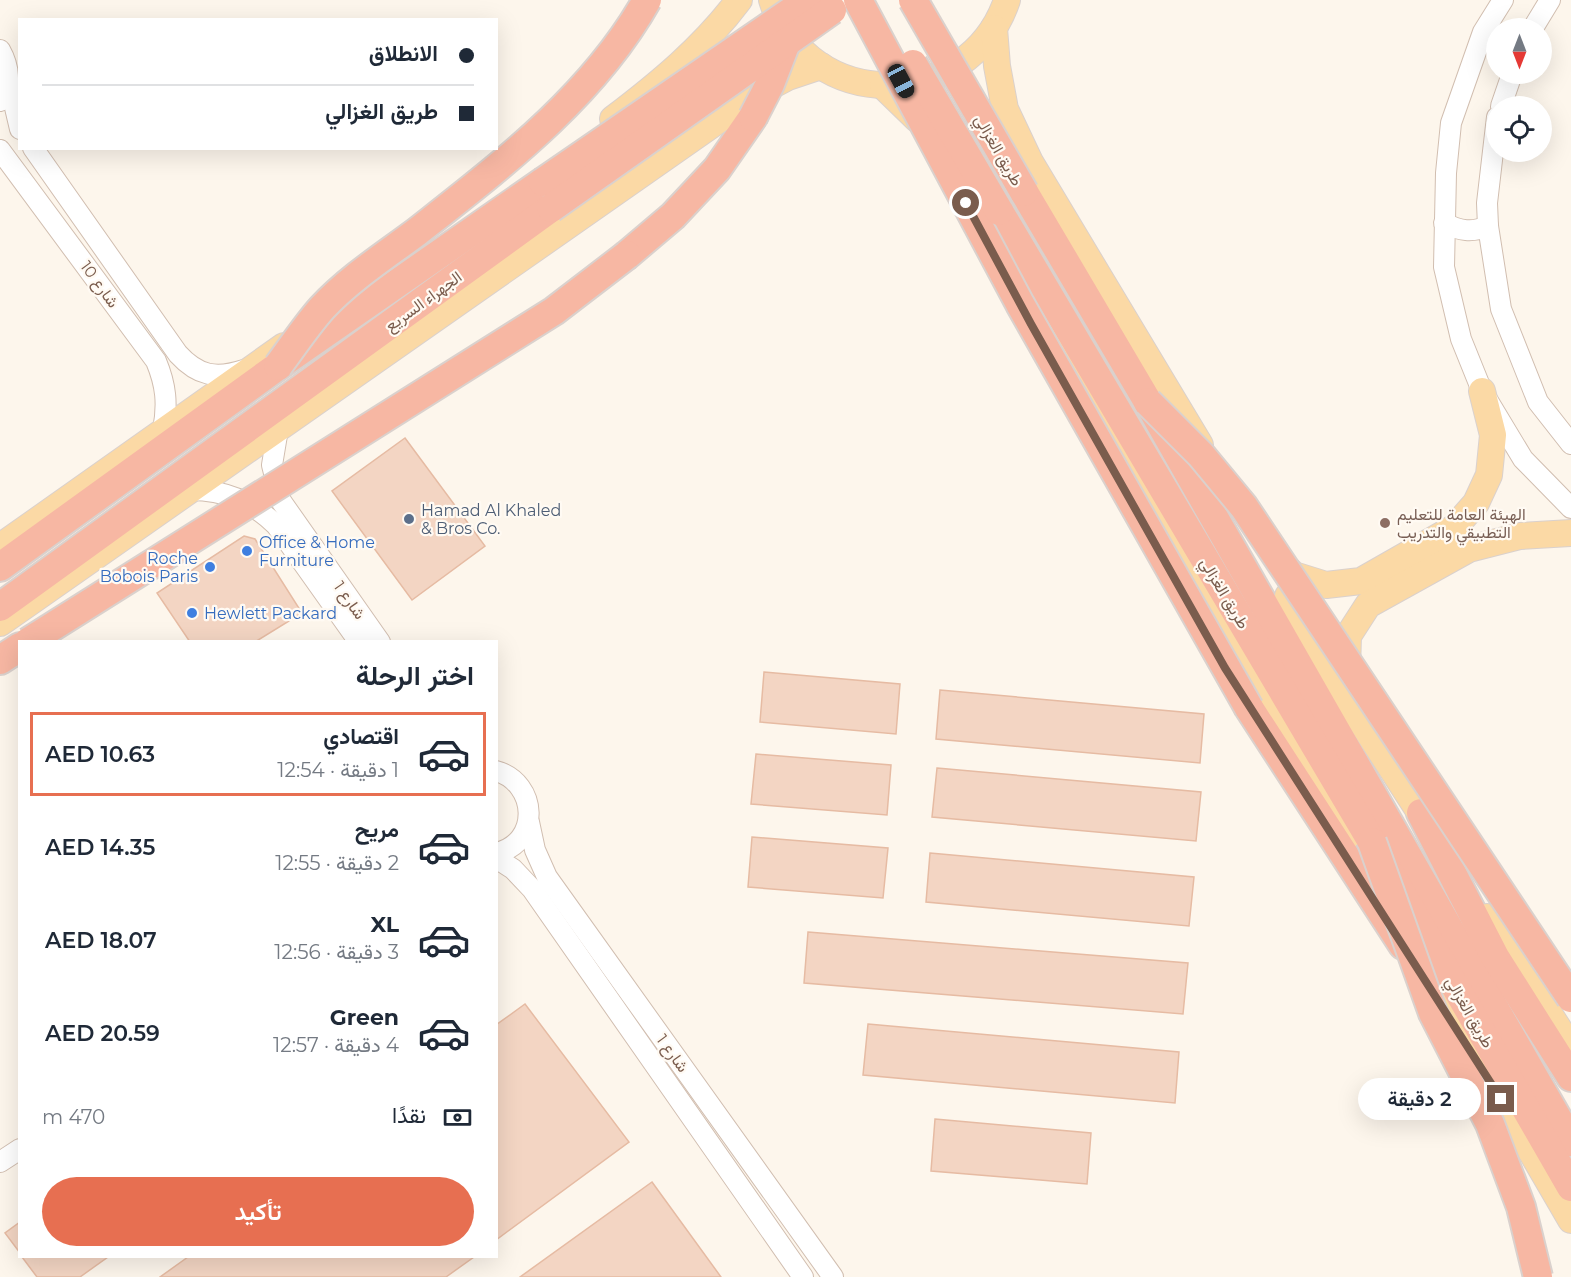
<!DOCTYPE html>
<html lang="ar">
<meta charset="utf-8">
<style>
body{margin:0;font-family:Montserrat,Vazirmatn,sans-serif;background:#f2f2f3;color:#1f2937;direction:rtl;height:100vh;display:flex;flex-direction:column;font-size:22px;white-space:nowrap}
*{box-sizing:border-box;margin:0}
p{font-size:20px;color:#747a83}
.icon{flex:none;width:33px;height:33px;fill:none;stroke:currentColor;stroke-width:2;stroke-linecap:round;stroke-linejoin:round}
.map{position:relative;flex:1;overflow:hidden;direction:ltr}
.drawer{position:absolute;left:18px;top:640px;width:480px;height:618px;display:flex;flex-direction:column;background:#fff;border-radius:0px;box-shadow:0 6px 24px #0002;direction:rtl}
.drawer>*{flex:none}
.banner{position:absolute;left:18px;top:18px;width:480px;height:132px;border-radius:0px;box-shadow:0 6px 24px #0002;direction:rtl;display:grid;align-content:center;height:132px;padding:0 24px;background:#fff}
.needle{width:39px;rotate:180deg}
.tools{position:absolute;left:1486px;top:18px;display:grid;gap:12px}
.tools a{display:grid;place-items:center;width:66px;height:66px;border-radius:50%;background:#fff;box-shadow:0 6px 24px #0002;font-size:30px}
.end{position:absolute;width:27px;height:27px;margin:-14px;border:8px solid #7a5c4d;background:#fff;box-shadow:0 0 0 3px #fff}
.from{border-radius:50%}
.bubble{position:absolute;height:42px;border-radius:21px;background:#fff;box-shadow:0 6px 24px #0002;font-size:20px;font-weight:600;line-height:42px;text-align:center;direction:rtl}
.car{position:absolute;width:18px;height:36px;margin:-18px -9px;border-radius:8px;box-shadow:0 0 4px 2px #0007;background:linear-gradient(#222 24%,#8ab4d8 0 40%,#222 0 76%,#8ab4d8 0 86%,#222 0)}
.banner b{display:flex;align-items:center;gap:21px;height:57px;font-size:22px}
.banner b+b{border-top:2px solid #e0e1e3}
.banner i{width:15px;height:15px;background:#1f2937}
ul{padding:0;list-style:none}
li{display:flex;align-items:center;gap:18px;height:84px;margin:0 12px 9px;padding:0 12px;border:3px solid transparent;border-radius:0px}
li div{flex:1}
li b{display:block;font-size:22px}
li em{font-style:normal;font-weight:600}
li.current{border-color:#e76f51}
li>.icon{width:54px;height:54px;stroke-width:1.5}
h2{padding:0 24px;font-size:27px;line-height:72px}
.pay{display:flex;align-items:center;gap:15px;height:66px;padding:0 24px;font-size:22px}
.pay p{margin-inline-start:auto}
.cta{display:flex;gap:12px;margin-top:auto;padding:12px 24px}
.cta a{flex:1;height:69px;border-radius:36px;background:#e76f51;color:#fff;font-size:24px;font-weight:600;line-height:69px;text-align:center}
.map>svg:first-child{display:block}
</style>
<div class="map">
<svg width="1571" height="1277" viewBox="0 0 1571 1277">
<rect width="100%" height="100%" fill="#fdf6ec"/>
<!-- building -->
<g fill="#f3d5c3" stroke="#e6bba3" stroke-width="1.5">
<polygon points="405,438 485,546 412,600 332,491"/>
<polygon points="244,536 255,539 302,613 255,642 190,642 157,593"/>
<polygon points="764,672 900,684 896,734 760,722"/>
<polygon points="940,690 1204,714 1200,763 936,739"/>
<polygon points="756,754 891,765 887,815 751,804"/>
<polygon points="937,768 1201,792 1196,841 932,817"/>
<polygon points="752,837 888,848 883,898 748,887"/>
<polygon points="930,853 1194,877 1189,926 926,902"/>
<polygon points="808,932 1188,963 1183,1014 804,983"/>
<polygon points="525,1004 629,1142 496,1240 496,1025"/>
<polygon points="868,1024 1179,1052 1175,1103 863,1075"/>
<polygon points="935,1119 1091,1133 1087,1184 931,1171"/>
<polygon points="652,1182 721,1277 520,1277"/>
<polygon points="20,1222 20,1253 5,1233"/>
<polygon points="22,1257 108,1257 80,1277 37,1277"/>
<polygon points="188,1257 474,1257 446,1277 160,1277"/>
</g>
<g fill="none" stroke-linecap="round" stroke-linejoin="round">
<!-- tertiary casing -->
<g stroke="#d1beb0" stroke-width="22">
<g id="tertiary">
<polyline points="1503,0 1483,32 1451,123 1446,173 1444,267 1461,339 1482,391 1523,459 1571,508"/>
<polyline points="1533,28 1550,0"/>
<path d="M 0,50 C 9,66 12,85 0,101"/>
<polyline points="9,82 20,129"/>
<polyline points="1501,106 1512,74"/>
<polyline points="1497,117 1487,203 1488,226 1501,309 1538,402 1571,444"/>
<path d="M 33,148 L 178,354 C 198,376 216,379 244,370"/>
<path d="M 0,150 L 156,361 C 166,385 168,404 163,430"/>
<path d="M 1444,223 C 1460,231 1472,233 1488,226"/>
<polyline points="278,429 272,465 281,501 380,642"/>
<path d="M 191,490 C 225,490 251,501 276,525 L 359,642"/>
<path d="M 496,771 C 538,783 541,843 496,853"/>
<polyline points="529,822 535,850 547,877 833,1277"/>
<polyline points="496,858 513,869 532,889 803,1277"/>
<polyline points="0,1162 20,1149"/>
</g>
</g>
<!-- primary casing -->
<g stroke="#dad1cd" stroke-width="28">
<g id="primary">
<path d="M 772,0 C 807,115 969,112 1007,0"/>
<polyline points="994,28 997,66 1005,109 1030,162 1200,445"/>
<polyline points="883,86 917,119"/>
<path d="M 613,119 C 659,84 704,47 739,0"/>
<polyline points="1024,282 1347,836"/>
<polyline points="0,547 284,346"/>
<polyline points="1282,564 1294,575 1326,585 1361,581 1454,528 1476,503 1489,475 1493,435 1482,391"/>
<polyline points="1288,596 1357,715 1432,831"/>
<polyline points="0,623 754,95 788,77 821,66"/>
<polyline points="1347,670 1348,636 1368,605 1469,549 1520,536 1571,533"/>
<polyline points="1487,917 1571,1048"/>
<polyline points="1426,971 1571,1220"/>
</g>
</g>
<!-- motorway casing -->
<g stroke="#dad1cd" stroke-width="32">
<g id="motorway">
<polyline points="1024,192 1148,402 1571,1142"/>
<polyline points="999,211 1372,842 1571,1187"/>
<polyline points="627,255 673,216 717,169 753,117"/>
<polyline points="0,567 278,366 543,182"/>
<polyline points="0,607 551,208"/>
<polyline points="0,660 20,647"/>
<polyline points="1249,708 1403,945"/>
<polyline points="1421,813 1495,957 1571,1077"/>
</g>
</g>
<!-- tertiary -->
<use href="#tertiary" stroke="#fff" stroke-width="20"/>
<!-- primary -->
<use href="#primary" stroke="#fbd9a5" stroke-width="26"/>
<!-- motorway -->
<use href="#motorway" stroke="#f7b7a3" stroke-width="28"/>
<!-- motorway-bridge casing -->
<g stroke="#dad1cd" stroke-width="32" stroke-linecap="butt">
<g id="motorway-bridge">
<polyline points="858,0 1020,304 1249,708"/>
<polyline points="913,0 1024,192"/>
<polyline points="913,64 999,211"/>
<polyline points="753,117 770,84 787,40"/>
<polyline points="543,182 808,0"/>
<polyline points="551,208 832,10"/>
<path d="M 278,366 C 293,346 306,326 322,308 C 350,278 386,255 418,231 C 503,164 593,96 647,0"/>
<polyline points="1148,402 1201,455 1244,507 1571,998"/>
<polyline points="28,642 554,311 627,255"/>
<polyline points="1372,842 1433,1013 1490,1124 1521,1207 1538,1277"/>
</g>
</g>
<!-- motorway-bridge -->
<use href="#motorway-bridge" stroke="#f7b7a3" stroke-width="28"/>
</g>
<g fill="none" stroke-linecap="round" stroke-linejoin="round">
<!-- route -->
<polyline stroke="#7a5c4d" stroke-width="8" points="966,203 1031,324 1225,668 1501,1099"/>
</g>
<!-- markers -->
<circle fill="#5c6f8a" stroke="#fffaf3" stroke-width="2" cx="409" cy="519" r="6"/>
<circle fill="#8d6e63" stroke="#fffaf3" stroke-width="2" cx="1385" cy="523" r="6"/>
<g fill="#3f7fe0" stroke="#fffaf3" stroke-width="2">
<circle cx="247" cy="551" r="6"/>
<circle cx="210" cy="567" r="6"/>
<circle cx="192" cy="613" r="6"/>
</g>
<g text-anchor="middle" stroke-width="4.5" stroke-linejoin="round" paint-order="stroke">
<!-- street labels -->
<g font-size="16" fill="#7a5c4d" stroke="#fffaf3">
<text transform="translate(999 150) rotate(60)" y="6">طريق الغزالي</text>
<text transform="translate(100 284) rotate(54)" y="6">شارع 10</text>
<text transform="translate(423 301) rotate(-36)" y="6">الجهراء السريع</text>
<text transform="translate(1225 593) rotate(59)" y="6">طريق الغزالي</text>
<text transform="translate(350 600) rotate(55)" y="6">شارع 1</text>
<text transform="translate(1470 1012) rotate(60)" y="6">طريق الغزالي</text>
<text transform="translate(673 1053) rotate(54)" y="6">شارع 1</text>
</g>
<!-- service labels -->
<g font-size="16" fill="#4e5e75" stroke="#fffaf3" text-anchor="start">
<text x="421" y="516">Hamad Al Khaled<tspan x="421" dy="18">&amp; Bros Co.</tspan></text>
</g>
<!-- education labels -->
<g font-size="16" fill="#785e54" stroke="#fffaf3" text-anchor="start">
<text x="1397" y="520">الهيئة العامة للتعليم<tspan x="1397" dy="18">التطبيقي والتدريب</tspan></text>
</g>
<!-- shop labels -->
<g font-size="16" fill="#366cbe" stroke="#fffaf3" text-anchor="start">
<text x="259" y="548">Office &amp; Home<tspan x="259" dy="18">Furniture</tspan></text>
<text x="198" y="564" text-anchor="end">Roche<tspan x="198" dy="18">Bobois Paris</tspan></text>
<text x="204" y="619">Hewlett Packard</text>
</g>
</g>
</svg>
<div class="tools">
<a><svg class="needle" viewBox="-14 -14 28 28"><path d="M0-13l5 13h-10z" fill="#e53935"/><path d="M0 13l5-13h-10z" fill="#747a83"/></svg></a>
<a><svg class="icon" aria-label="locate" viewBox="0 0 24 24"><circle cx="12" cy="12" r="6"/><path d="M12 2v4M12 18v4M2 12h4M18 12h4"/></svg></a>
</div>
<i class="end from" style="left:966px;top:203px"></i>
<i class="end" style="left:1501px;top:1099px"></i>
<div class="bubble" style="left:1358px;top:1078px;width:123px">2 دقيقة</div>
<i class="car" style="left:901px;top:81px;rotate:152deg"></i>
<div class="banner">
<b><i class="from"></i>الانطلاق</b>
<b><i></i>طريق الغزالي</b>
</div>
<section class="drawer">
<h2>اختر الرحلة</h2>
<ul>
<li class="current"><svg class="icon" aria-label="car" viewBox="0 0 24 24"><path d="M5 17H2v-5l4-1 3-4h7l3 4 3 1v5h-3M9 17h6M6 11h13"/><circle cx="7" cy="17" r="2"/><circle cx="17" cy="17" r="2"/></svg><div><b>اقتصادي</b><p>1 دقيقة · 12:54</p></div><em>AED 10.63</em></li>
<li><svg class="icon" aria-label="car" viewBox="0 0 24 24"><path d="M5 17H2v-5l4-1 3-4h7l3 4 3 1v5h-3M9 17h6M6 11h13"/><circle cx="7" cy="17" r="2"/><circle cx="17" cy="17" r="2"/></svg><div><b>مريح</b><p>2 دقيقة · 12:55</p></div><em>AED 14.35</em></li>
<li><svg class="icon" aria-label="car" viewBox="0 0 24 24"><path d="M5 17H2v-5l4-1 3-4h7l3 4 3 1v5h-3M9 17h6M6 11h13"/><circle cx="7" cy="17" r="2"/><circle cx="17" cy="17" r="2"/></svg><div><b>XL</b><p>3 دقيقة · 12:56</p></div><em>AED 18.07</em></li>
<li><svg class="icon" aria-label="car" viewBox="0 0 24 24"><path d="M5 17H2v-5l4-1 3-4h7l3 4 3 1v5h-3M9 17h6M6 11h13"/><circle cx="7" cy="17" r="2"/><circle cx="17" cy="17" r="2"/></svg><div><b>Green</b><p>4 دقيقة · 12:57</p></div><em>AED 20.59</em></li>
</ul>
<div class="pay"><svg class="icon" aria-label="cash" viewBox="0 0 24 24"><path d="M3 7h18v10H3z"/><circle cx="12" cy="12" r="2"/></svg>نقدًا<p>470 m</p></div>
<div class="cta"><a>تأكيد</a></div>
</section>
</div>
